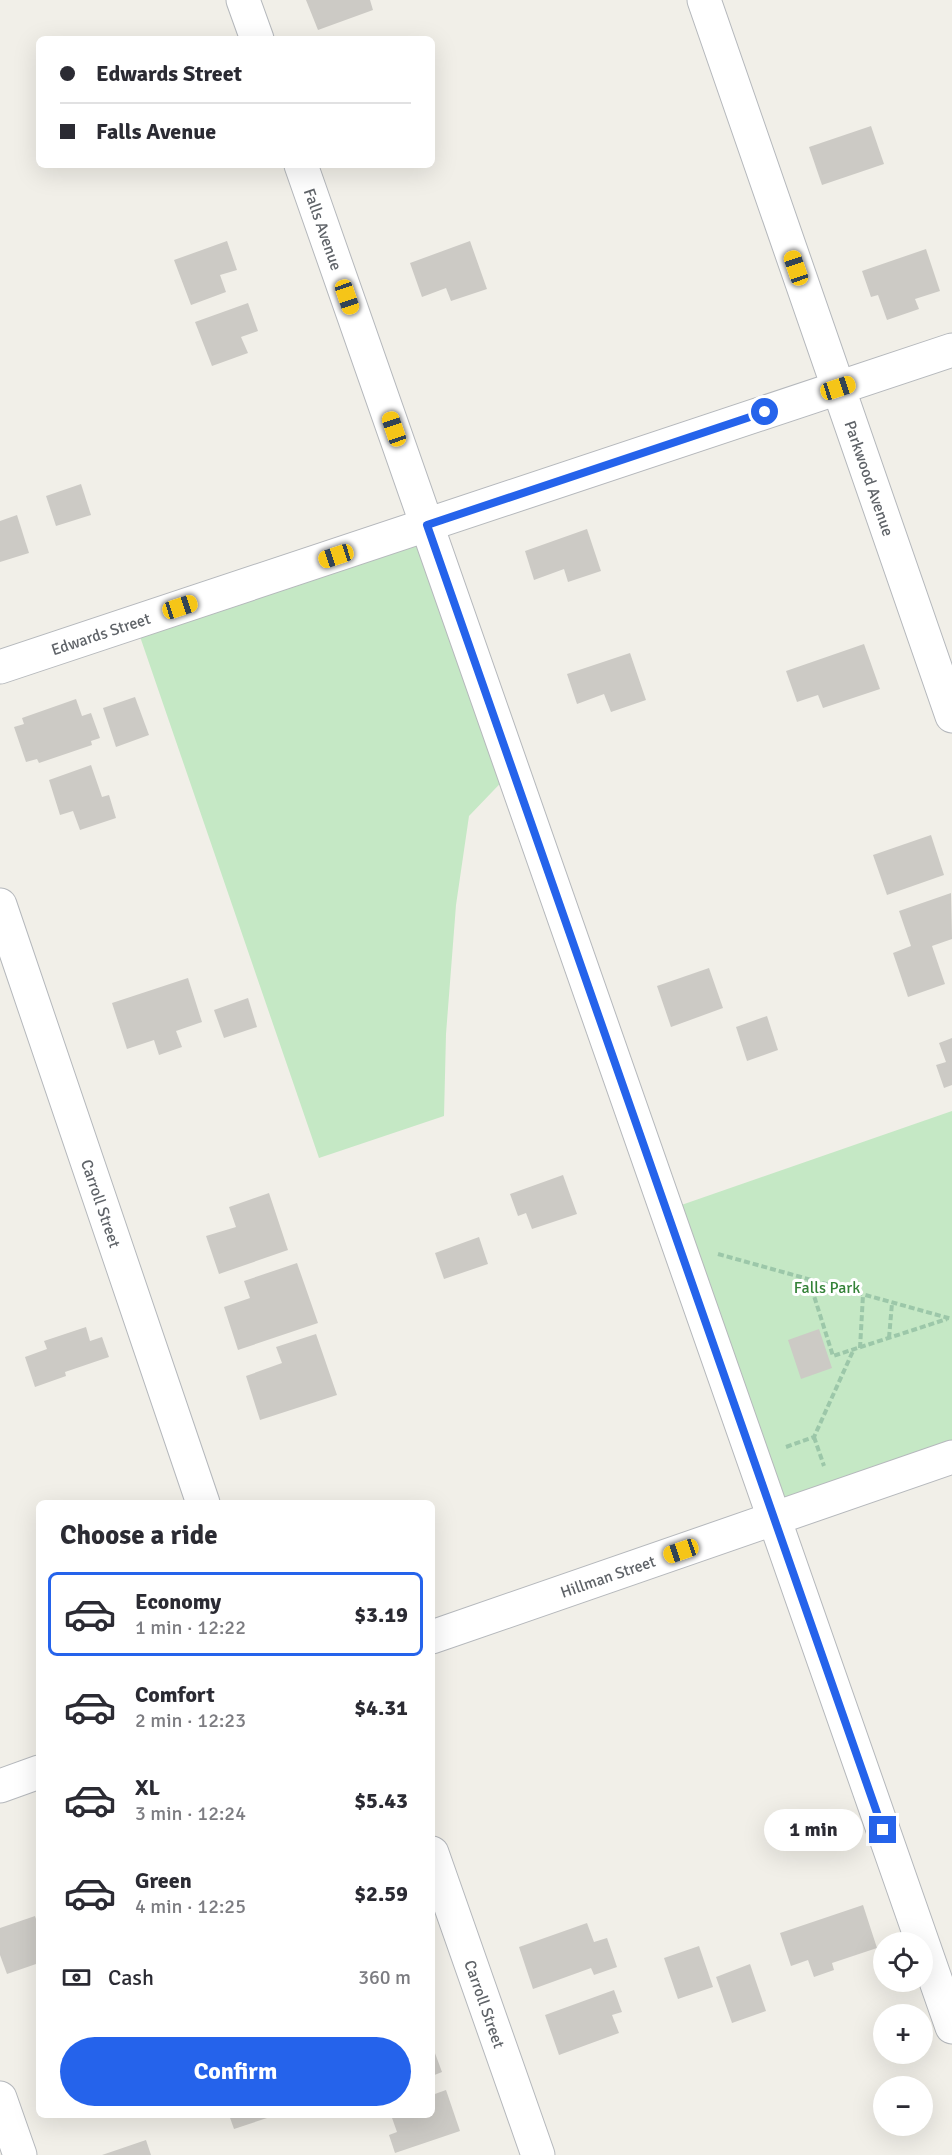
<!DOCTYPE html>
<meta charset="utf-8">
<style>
body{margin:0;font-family:Signika,sans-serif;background:#f7f7f7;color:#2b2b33;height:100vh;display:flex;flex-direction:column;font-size:22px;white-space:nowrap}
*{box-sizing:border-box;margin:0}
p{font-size:20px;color:#7c7c81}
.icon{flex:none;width:33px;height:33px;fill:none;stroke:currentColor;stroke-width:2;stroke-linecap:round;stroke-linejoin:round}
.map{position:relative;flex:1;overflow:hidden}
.sheet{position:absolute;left:36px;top:1500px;width:399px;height:618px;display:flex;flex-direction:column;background:#fff;border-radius:9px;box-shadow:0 6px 24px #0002}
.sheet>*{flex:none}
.guide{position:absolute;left:36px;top:36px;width:399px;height:132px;border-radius:9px;box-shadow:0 6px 24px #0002;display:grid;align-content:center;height:132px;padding:0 24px;background:#fff}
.controls{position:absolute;left:873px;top:1932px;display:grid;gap:12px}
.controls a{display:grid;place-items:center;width:60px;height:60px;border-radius:50%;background:#fff;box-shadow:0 6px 24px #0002;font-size:30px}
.end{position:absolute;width:27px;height:27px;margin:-14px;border:8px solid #2563eb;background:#fff;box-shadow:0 0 0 3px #fff}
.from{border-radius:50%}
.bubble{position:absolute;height:42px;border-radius:21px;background:#fff;box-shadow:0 6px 24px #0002;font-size:20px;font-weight:700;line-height:42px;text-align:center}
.car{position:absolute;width:18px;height:36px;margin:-18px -9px;border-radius:8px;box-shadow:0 0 4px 2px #0007;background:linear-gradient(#f5c518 24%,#345 0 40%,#f5c518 0 76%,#345 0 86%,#f5c518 0)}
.guide b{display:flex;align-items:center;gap:21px;height:57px;font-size:22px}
.guide b+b{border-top:2px solid #e1e1e2}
.guide i{width:15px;height:15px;background:#2b2b33}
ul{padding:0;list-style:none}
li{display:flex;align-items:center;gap:18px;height:84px;margin:0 12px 9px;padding:0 12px;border:3px solid transparent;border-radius:9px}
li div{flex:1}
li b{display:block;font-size:22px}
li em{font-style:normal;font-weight:700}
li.active{border-color:#2563eb}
li>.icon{width:54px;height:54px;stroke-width:1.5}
h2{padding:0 24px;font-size:27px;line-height:72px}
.pay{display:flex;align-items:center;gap:15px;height:66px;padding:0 24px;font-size:22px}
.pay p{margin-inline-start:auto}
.button{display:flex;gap:12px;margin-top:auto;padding:12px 24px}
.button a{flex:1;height:69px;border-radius:36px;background:#2563eb;color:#fff;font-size:24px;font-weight:700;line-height:69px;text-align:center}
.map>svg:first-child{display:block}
</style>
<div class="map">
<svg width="952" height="2155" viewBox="0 0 952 2155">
<rect width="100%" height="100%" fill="#f1efe8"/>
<!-- green -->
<g fill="#c5e8c5">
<polygon points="427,525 513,770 469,816 456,905 446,1034 444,1116 319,1158 135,622"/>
<polygon points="952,1111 952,1457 775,1518 667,1210"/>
</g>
<!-- building -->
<g fill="#cccac5">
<polygon points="306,0 370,0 373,10 318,30"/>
<polygon points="871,126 884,164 822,185 809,147"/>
<polygon points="227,241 237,270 220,275 226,292 191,305 174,260"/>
<polygon points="470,241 487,289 451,301 446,288 422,297 410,263"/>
<polygon points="926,249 940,291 915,299 919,309 887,320 878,295 871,297 862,271"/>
<polygon points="248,303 258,331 241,337 248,353 212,366 195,322"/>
<polygon points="81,484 91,515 56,526 46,496"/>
<polygon points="17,515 29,553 0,562 0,521"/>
<polygon points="587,529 601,571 568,582 564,569 534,580 525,551"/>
<polygon points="864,644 880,689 823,708 818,695 797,702 786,671"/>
<polygon points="630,653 646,700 611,712 604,694 577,704 567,674"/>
<polygon points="135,697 149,735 116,747 103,708"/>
<polygon points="76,699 82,716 91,713 100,738 91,741 92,745 39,763 37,759 26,762 14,727 24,724 22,718"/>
<polygon points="91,765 102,797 109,795 116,818 80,830 73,811 60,815 49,780"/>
<polygon points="931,835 944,875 887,895 873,855"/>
<polygon points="951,893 952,939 932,946 945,984 908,997 893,953 911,946 899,911"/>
<polygon points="709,968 723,1008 671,1027 657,986"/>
<polygon points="188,978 202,1022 176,1031 182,1047 159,1055 154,1040 127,1049 112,1003"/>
<polygon points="248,998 257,1027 224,1038 214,1010"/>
<polygon points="767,1016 778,1050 747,1061 736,1027"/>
<polygon points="952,1038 952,1085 944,1088 936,1065 946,1062 939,1043"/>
<polygon points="563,1175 577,1214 532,1229 526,1213 518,1216 510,1194"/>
<polygon points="269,1193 288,1250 219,1274 206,1236 236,1227 229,1207"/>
<polygon points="479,1237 488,1264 444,1279 435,1253"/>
<polygon points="297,1263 318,1323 238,1350 224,1307 250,1298 244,1281"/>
<polygon points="86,1327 90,1341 102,1337 109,1357 65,1372 66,1376 35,1387 25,1357 47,1349 44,1341"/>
<polygon points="819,1329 832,1368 801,1379 788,1340"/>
<polygon points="316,1334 337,1395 260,1420 246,1376 282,1363 276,1347"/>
<polygon points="863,1905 877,1948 832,1963 834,1970 814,1977 808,1960 791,1966 780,1933"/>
<polygon points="35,1916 39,1928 39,1963 7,1974 0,1955 0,1928"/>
<polygon points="587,1923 594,1942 607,1938 617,1967 594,1975 591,1968 533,1989 519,1947"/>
<polygon points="699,1946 713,1987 678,1999 664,1958"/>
<polygon points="750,1964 766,2011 732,2023 716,1977"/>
<polygon points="614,1990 622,2012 612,2015 619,2033 559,2055 545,2015"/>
<polygon points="432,2045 442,2072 432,2076"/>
<polygon points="446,2090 460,2131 395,2153 389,2135 397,2132 391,2115 432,2115 432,2095"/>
<polygon points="229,2115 266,2115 267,2118 234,2129"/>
<polygon points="146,2140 151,2155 102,2155"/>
</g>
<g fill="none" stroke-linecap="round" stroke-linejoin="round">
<!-- minor casing -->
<g stroke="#b5b8bc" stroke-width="35">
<g id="minor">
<polyline points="243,0 257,39"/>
<path id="s1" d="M 704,0 L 952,716"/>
<path id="s2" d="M 301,165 L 952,2027"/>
<path id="s3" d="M 0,667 L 952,350"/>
<path id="s4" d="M 0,905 L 203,1503"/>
<path id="s5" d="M 432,1637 L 952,1457"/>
<polyline points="0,1786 39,1772"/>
<path id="s6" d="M 432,1853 L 538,2155"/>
<polyline points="0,2098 20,2155"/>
</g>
</g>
<!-- path -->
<g stroke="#9cc7a9" stroke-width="4" stroke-dasharray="6 3" stroke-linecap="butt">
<polyline points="718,1254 952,1319"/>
<polyline points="809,1280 833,1356 947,1319"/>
<polyline points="889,1338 892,1303"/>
<polyline points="860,1348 863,1295"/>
<polyline points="814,1437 824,1466"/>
<polyline points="786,1447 814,1437 853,1351"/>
</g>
<!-- minor -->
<use href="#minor" stroke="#fff" stroke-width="33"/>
</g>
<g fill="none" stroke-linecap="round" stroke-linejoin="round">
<!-- route -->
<polyline stroke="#2563eb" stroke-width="8" points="765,412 427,525 883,1830"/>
</g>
<g text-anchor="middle" stroke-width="6" stroke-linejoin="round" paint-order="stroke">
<!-- street labels -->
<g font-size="16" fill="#5f6368" stroke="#fff">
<text dy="6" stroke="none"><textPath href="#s2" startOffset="68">Falls Avenue</textPath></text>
<text dy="6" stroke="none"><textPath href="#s1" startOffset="506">Parkwood Avenue</textPath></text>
<text dy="6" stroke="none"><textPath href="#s3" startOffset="106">Edwards Street</textPath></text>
<text dy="6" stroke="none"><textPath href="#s4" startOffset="315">Carroll Street</textPath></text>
<text dy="6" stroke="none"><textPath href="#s5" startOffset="186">Hillman Street</textPath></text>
<text dy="6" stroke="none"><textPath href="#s6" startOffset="160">Carroll Street</textPath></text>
</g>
<!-- park labels -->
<g font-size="16" fill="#348238" stroke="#fff">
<text x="827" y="1293">Falls Park</text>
</g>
</g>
</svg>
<div class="controls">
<a><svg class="icon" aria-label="locate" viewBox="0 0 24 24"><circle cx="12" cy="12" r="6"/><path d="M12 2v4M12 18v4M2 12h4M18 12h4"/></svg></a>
<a>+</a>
<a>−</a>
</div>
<i class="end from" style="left:765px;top:412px"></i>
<i class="end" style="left:883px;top:1830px"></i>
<div class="bubble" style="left:764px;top:1809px;width:99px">1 min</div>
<i class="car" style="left:796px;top:268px;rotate:341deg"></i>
<i class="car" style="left:347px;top:297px;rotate:161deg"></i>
<i class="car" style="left:838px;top:388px;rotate:72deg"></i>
<i class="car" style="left:394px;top:429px;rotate:341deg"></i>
<i class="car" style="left:336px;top:556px;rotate:252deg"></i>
<i class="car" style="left:180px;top:607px;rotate:72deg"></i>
<i class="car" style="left:681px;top:1551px;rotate:251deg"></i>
<div class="guide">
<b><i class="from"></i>Edwards Street</b>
<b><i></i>Falls Avenue</b>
</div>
<section class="sheet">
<h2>Choose a ride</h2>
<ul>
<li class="active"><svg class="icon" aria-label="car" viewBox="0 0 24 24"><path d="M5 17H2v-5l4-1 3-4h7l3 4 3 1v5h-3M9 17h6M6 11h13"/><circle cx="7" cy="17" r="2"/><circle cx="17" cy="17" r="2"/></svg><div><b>Economy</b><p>1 min · 12:22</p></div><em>$3.19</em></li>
<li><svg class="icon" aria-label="car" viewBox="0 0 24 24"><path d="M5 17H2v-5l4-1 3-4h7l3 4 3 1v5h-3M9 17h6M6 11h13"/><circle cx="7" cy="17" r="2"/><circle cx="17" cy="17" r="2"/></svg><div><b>Comfort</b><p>2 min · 12:23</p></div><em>$4.31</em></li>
<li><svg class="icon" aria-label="car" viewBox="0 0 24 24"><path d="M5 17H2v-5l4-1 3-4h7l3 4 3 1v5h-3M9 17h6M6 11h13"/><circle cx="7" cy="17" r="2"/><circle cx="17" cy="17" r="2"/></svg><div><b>XL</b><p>3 min · 12:24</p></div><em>$5.43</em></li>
<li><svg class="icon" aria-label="car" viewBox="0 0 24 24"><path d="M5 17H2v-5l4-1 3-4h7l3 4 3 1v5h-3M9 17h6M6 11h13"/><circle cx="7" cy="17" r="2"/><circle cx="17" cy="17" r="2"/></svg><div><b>Green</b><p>4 min · 12:25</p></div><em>$2.59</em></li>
</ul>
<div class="pay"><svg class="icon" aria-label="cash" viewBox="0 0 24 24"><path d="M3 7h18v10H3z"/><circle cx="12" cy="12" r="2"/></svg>Cash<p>360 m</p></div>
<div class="button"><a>Confirm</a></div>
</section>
</div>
